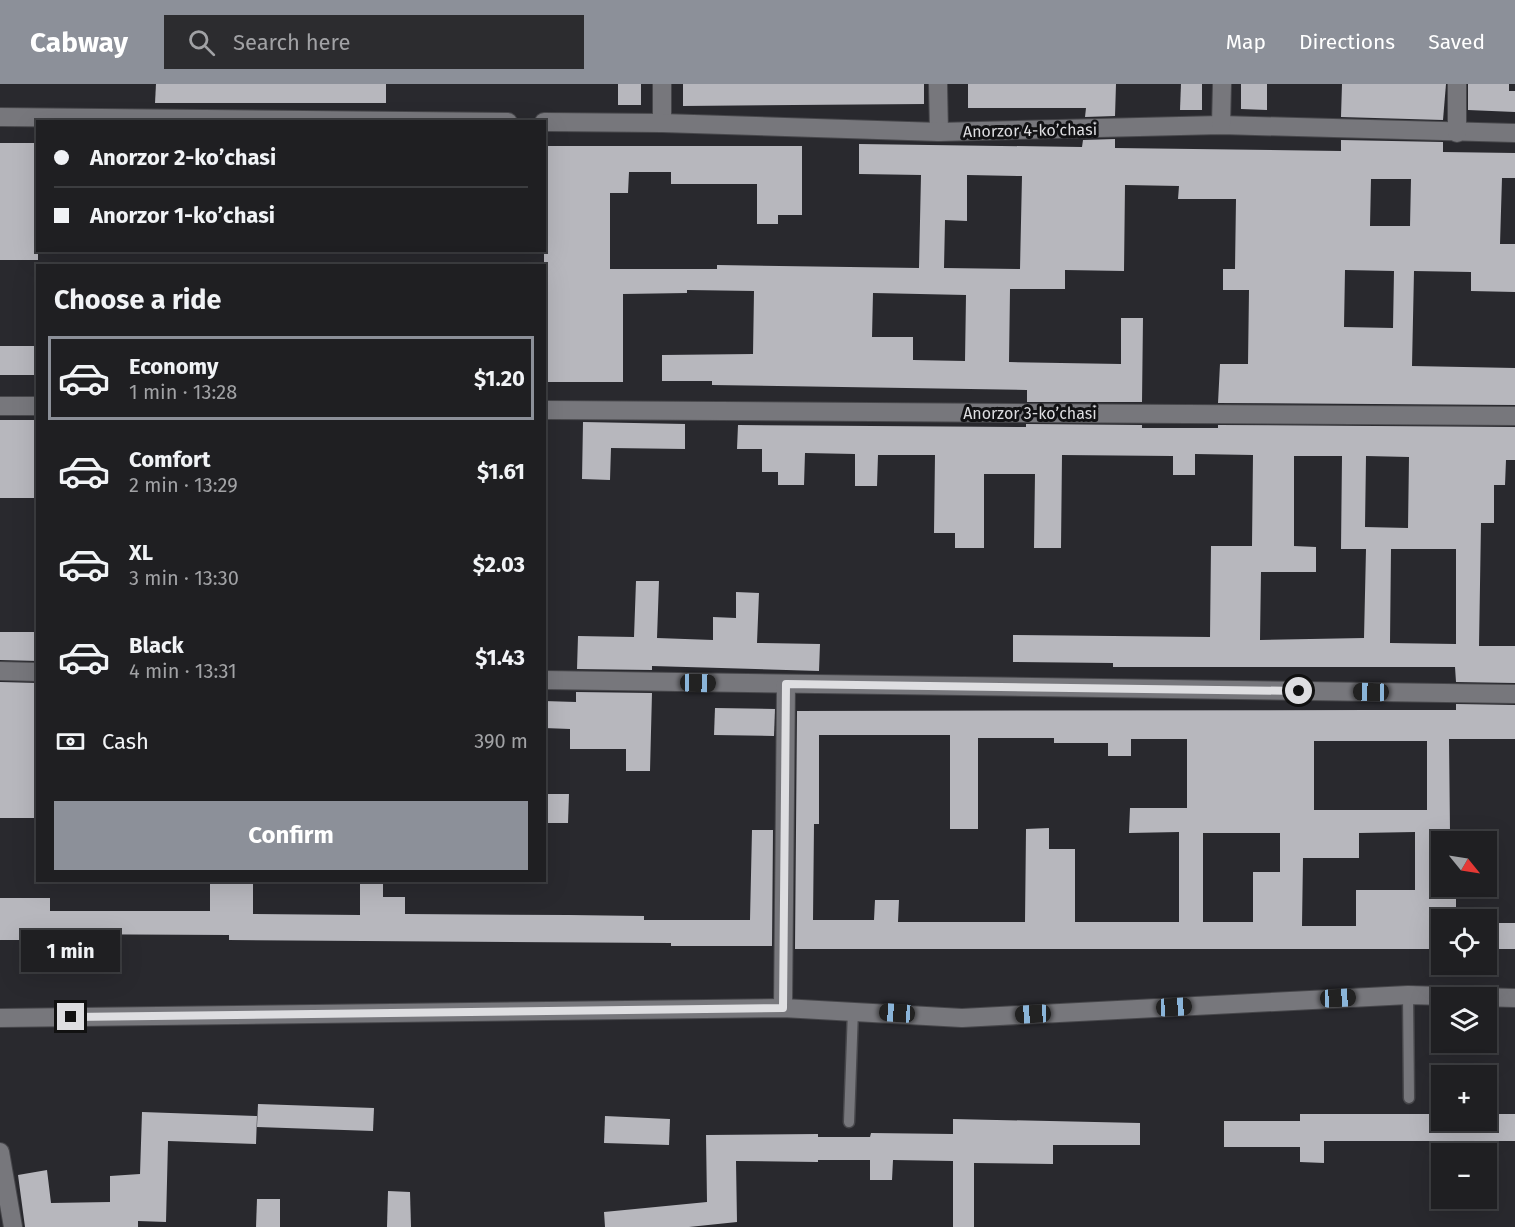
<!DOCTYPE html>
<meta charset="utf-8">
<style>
body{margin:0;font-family:"Fira Sans",sans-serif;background:#2c2c2f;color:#f1f3f6;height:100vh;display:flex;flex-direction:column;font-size:22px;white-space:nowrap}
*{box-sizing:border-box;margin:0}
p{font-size:20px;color:#a1a2a5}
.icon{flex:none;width:33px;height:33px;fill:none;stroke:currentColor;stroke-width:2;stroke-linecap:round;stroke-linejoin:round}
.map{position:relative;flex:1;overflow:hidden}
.details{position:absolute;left:36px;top:180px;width:510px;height:618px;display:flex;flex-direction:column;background:#1f1f22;border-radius:0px;box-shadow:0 6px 24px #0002,0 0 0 2px #3c3d40}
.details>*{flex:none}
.hud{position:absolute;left:36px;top:36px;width:510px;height:132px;border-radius:0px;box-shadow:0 6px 24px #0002,0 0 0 2px #3c3d40;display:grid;align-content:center;height:132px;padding:0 18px;background:#1f1f22}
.needle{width:39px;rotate:120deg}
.tools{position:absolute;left:1431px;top:747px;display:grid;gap:12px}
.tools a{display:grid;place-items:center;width:66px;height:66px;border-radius:0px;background:#1f1f22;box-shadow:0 6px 24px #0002,0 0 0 2px #3c3d40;font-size:30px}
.end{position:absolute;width:27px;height:27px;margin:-14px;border:8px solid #dedee1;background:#111;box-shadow:0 0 0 3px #111}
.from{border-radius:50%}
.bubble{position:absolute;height:42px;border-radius:0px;background:#1f1f22;box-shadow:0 6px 24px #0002,0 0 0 2px #3c3d40;font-size:20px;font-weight:700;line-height:42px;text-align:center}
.car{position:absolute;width:18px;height:36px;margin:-18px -9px;border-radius:8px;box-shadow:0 0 4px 2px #0007;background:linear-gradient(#222 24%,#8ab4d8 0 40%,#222 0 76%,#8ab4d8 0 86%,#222 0)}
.hud b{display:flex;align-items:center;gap:21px;height:57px;font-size:22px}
.hud b+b{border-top:2px solid #3c3d40}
.hud i{width:15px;height:15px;background:#f1f3f6}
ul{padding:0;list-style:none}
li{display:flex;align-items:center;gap:18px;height:84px;margin:0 12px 9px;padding:0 6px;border:3px solid transparent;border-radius:0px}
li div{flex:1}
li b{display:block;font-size:22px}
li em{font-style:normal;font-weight:700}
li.active{border-color:#8c9099}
li>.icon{width:54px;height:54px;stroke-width:1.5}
h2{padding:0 18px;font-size:27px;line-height:72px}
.pay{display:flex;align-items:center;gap:15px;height:66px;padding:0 18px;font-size:22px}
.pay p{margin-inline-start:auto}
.action{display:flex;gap:12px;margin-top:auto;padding:12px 18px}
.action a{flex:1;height:69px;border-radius:0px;background:#8c9099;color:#fff;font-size:24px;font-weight:700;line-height:69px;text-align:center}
header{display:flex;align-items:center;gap:36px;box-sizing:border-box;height:84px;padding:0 30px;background:#8c9099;color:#fff}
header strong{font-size:28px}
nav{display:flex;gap:33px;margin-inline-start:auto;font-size:21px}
.search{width:420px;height:54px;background:#2c2c2f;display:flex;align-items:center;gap:15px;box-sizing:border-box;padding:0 21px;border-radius:0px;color:#a1a2a5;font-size:22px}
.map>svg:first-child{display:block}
</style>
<header>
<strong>Cabway</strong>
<div class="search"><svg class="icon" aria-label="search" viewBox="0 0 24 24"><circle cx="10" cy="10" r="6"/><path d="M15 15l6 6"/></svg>Search here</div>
<nav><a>Map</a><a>Directions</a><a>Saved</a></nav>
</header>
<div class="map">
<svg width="1515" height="1143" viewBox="0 0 1515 1143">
<rect width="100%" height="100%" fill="#29292e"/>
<!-- building -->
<g fill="#b7b7bd" fill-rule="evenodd">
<polygon points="156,0 386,0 386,19 155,19"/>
<rect x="618" y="0" width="23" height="21"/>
<polygon points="683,0 924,0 924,20 683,22"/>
<polygon points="968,0 1116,0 1115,32 1085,33 1086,24 968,24"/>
<polygon points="1181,0 1202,0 1202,26 1180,26"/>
<polygon points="1241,0 1267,0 1267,26 1241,25"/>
<polygon points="1342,0 1446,0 1443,36 1341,33"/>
<polygon points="1468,0 1509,0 1509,7 1515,7 1515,28 1468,26"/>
<path d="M 1115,55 L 1115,64 L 1341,67 L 1341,56 L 1443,58 L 1443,68 L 1515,69 L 1515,94 L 1502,94 L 1500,160 L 1515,160 L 1515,208 L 1471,207 L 1471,188 L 1414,187 L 1412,282 L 1515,284 L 1515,321 L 1218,319 L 1220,280 L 1248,280 L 1249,206 L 1223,206 L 1223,185 L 1235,185 L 1236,115 L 1178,115 L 1179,102 L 1125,101 L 1124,187 L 1065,186 L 1065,205 L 1010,205 L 1009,278 L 1121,280 L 1121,234 L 1143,234 L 1142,318 L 1027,318 L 1027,306 L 712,301 L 712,297 L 662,297 L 662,271 L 753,270 L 754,207 L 687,206 L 687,209 L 623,210 L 623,298 L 544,298 L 544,62 L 802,62 L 802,131 L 778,131 L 778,140 L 757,140 L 757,100 L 671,100 L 671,88 L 629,88 L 628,109 L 610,109 L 610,185 L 717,185 L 717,181 L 919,184 L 921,91 L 859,90 L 859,60 L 1082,63 L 1083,56 ZM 967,91 L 1022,92 L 1020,185 L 944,184 L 945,136 L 967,137 ZM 1371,95 L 1411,95 L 1410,142 L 1370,142 ZM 1345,186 L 1394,187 L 1393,244 L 1344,243 ZM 873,209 L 966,211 L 965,277 L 913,276 L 913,253 L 872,253 Z"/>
<rect x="0" y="59" width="38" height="117"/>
<rect x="0" y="262" width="38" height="29"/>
<rect x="0" y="336" width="38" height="78"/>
<polygon points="583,338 685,340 685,365 611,364 610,396 582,395"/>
<path d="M 1026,340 L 1142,341 L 1142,344 L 1218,344 L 1218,341 L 1515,343 L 1515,376 L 1506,376 L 1505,401 L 1494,401 L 1494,439 L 1481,439 L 1479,562 L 1515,562 L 1515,599 L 1456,598 L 1455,583 L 1113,583 L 1113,579 L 1013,578 L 1013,551 L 1210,553 L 1211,462 L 1252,462 L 1253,371 L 1195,370 L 1195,391 L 1173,391 L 1173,372 L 1062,371 L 1061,464 L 1034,464 L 1035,390 L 984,390 L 984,464 L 955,464 L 955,449 L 934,449 L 935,371 L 878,371 L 877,402 L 855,402 L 855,370 L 805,369 L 804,401 L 778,401 L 778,388 L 762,388 L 762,365 L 737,365 L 738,341 L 1026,343 ZM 1294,372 L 1342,372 L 1341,465 L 1366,465 L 1364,554 L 1260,556 L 1261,488 L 1316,488 L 1316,463 L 1294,462 ZM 1366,372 L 1409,373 L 1408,444 L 1365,443 ZM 1391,465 L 1456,465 L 1456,560 L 1390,559 Z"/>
<polygon points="636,497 659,497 657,554 713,556 713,533 736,534 736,508 759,509 757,559 820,560 819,587 652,582 652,586 577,585 578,552 634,553"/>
<polygon points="0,548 38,548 38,577 0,576"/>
<polygon points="0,598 38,599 38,734 0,734"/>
<polygon points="576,608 652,609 650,687 626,687 626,665 570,665 570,645 544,644 544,617 576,618"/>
<path d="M 1456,620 L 1515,621 L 1515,655 L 1449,655 L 1450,748 L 1434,748 L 1434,789 L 1442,789 L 1442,802 L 1456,802 L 1456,836 L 1442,836 L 1442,865 L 795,865 L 797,627 L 1371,626 L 1456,626 ZM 819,651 L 950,651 L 950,745 L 978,745 L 978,654 L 1054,654 L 1054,659 L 1108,659 L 1108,672 L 1131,672 L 1131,655 L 1187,655 L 1187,724 L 1130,724 L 1129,749 L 1179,748 L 1179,838 L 1075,838 L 1075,765 L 1049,765 L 1049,744 L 1026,745 L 1025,838 L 898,838 L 899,816 L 875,816 L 874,836 L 813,836 L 814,740 L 819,740 ZM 1314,657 L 1427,657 L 1427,726 L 1314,726 ZM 1415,748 L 1415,806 L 1356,806 L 1356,842 L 1302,842 L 1303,774 L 1359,774 L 1359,749 ZM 1203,749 L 1280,749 L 1280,788 L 1253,788 L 1253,838 L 1203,838 Z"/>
<polygon points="715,624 775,625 774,652 714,651"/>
<polygon points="544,710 569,710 568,739 544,739"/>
<polygon points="752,746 773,746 772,862 671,862 671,859 229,856 229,851 31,850 31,856 0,856 0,814 50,814 50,827 210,827 210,798 253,799 253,830 360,831 360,796 383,796 383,813 405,813 405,830 569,831 644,832 644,836 750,836"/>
<rect x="1486" y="839" width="29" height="26"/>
<polygon points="258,1020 374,1024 373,1047 257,1043"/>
<polygon points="142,1028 257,1032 256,1060 168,1057 166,1138 138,1137 138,1143 25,1143 18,1091 47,1086 51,1119 110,1118 110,1092 140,1090"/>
<polygon points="1300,1030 1442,1030 1442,1036 1486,1036 1486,1030 1515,1030 1515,1057 1490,1057 1490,1070 1470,1070 1469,1057 1324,1057 1324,1079 1300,1078 1300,1063 1224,1063 1224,1037 1300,1037"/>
<polygon points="605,1032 670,1035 669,1061 604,1059"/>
<polygon points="953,1035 1140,1039 1140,1061 1053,1061 1053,1080 974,1079 974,1143 953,1143 953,1077 893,1076 892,1096 870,1096 870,1076 818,1076 818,1078 736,1077 737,1138 689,1143 605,1143 604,1128 707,1118 706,1051 818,1050 818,1053 870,1053 871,1049 953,1050"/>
<polygon points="388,1107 410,1108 411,1143 387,1143"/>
<polygon points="257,1115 280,1115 280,1143 256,1143"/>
</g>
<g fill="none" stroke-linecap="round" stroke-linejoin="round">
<!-- lane casing -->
<g stroke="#47474b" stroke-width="13">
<g id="lane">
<polyline points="1408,911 1409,1014"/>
<polyline points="849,1038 853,926"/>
</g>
</g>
<!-- street casing -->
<g stroke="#47474b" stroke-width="20">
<g id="street">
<polyline points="662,0 662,39"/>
<polyline points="938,0 939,48"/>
<polyline points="0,33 508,38"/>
<polyline points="544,38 662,39 939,48 1221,41 1515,49"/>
<polyline points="1221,41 1222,0"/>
<polyline points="1457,49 1457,0"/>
<polyline points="0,322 38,322"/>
<polyline points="544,326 1515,332"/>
<polyline points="0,587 38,588"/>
<polyline points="544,596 1515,610"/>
<polyline points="783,924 786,600"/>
<polyline points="0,934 783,924 962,934 1408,911 1515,914"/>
<polyline points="0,1068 13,1143"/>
</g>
</g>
<!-- lane -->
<use href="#lane" stroke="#77777c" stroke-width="10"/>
<!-- street -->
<use href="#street" stroke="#77777c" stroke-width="18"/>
</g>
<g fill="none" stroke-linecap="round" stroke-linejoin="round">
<!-- route -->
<polyline stroke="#dedee1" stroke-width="8" points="71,933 783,924 786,600 1299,607"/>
</g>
<g text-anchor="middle" stroke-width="6" stroke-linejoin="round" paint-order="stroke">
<!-- street labels -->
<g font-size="16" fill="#dedee1" stroke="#121214">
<text transform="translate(1030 46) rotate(-1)" y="6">Аnorzor 4-koʼchasi</text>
<text x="1030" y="335">Аnorzor 3-koʼchasi</text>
</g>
</g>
</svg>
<div class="tools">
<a><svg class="needle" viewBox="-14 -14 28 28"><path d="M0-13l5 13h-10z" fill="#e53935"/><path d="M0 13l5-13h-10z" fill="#a1a2a5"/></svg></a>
<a><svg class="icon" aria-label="locate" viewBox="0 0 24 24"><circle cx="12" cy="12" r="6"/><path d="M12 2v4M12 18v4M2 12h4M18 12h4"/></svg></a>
<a><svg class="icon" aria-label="layers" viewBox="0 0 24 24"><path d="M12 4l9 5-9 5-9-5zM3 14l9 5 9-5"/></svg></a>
<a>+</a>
<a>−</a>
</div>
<i class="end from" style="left:1299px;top:607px"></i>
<i class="end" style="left:71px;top:933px"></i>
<div class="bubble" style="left:21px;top:846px;width:99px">1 min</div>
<i class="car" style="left:698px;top:599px;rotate:91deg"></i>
<i class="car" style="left:1371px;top:608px;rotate:271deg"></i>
<i class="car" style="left:1338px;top:914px;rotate:87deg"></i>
<i class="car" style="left:1174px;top:923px;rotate:87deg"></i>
<i class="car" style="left:897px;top:929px;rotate:274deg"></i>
<i class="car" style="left:1033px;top:930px;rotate:267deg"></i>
<div class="hud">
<b><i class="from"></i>Аnorzor 2-koʼchasi</b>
<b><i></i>Аnorzor 1-koʼchasi</b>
</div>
<section class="details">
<h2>Choose a ride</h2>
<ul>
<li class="active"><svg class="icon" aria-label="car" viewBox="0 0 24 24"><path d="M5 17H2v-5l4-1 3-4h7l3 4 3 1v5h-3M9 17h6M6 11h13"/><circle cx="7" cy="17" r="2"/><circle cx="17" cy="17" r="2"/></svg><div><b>Economy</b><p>1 min · 13:28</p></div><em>$1.20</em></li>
<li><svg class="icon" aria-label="car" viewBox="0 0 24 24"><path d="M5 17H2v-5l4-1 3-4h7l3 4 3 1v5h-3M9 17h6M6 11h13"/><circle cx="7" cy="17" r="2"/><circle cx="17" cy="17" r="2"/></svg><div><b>Comfort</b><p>2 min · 13:29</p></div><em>$1.61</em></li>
<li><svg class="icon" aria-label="car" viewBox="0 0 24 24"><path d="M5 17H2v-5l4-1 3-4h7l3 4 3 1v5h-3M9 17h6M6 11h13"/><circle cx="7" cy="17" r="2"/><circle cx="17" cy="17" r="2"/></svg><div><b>XL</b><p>3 min · 13:30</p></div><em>$2.03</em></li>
<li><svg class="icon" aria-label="car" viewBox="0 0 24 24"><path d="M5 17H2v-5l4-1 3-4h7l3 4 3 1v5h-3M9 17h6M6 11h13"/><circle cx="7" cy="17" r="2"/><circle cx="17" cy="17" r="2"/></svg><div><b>Black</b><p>4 min · 13:31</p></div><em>$1.43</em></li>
</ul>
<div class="pay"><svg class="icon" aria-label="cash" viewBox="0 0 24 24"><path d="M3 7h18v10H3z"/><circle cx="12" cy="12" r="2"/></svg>Cash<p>390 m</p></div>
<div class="action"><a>Confirm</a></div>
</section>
</div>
